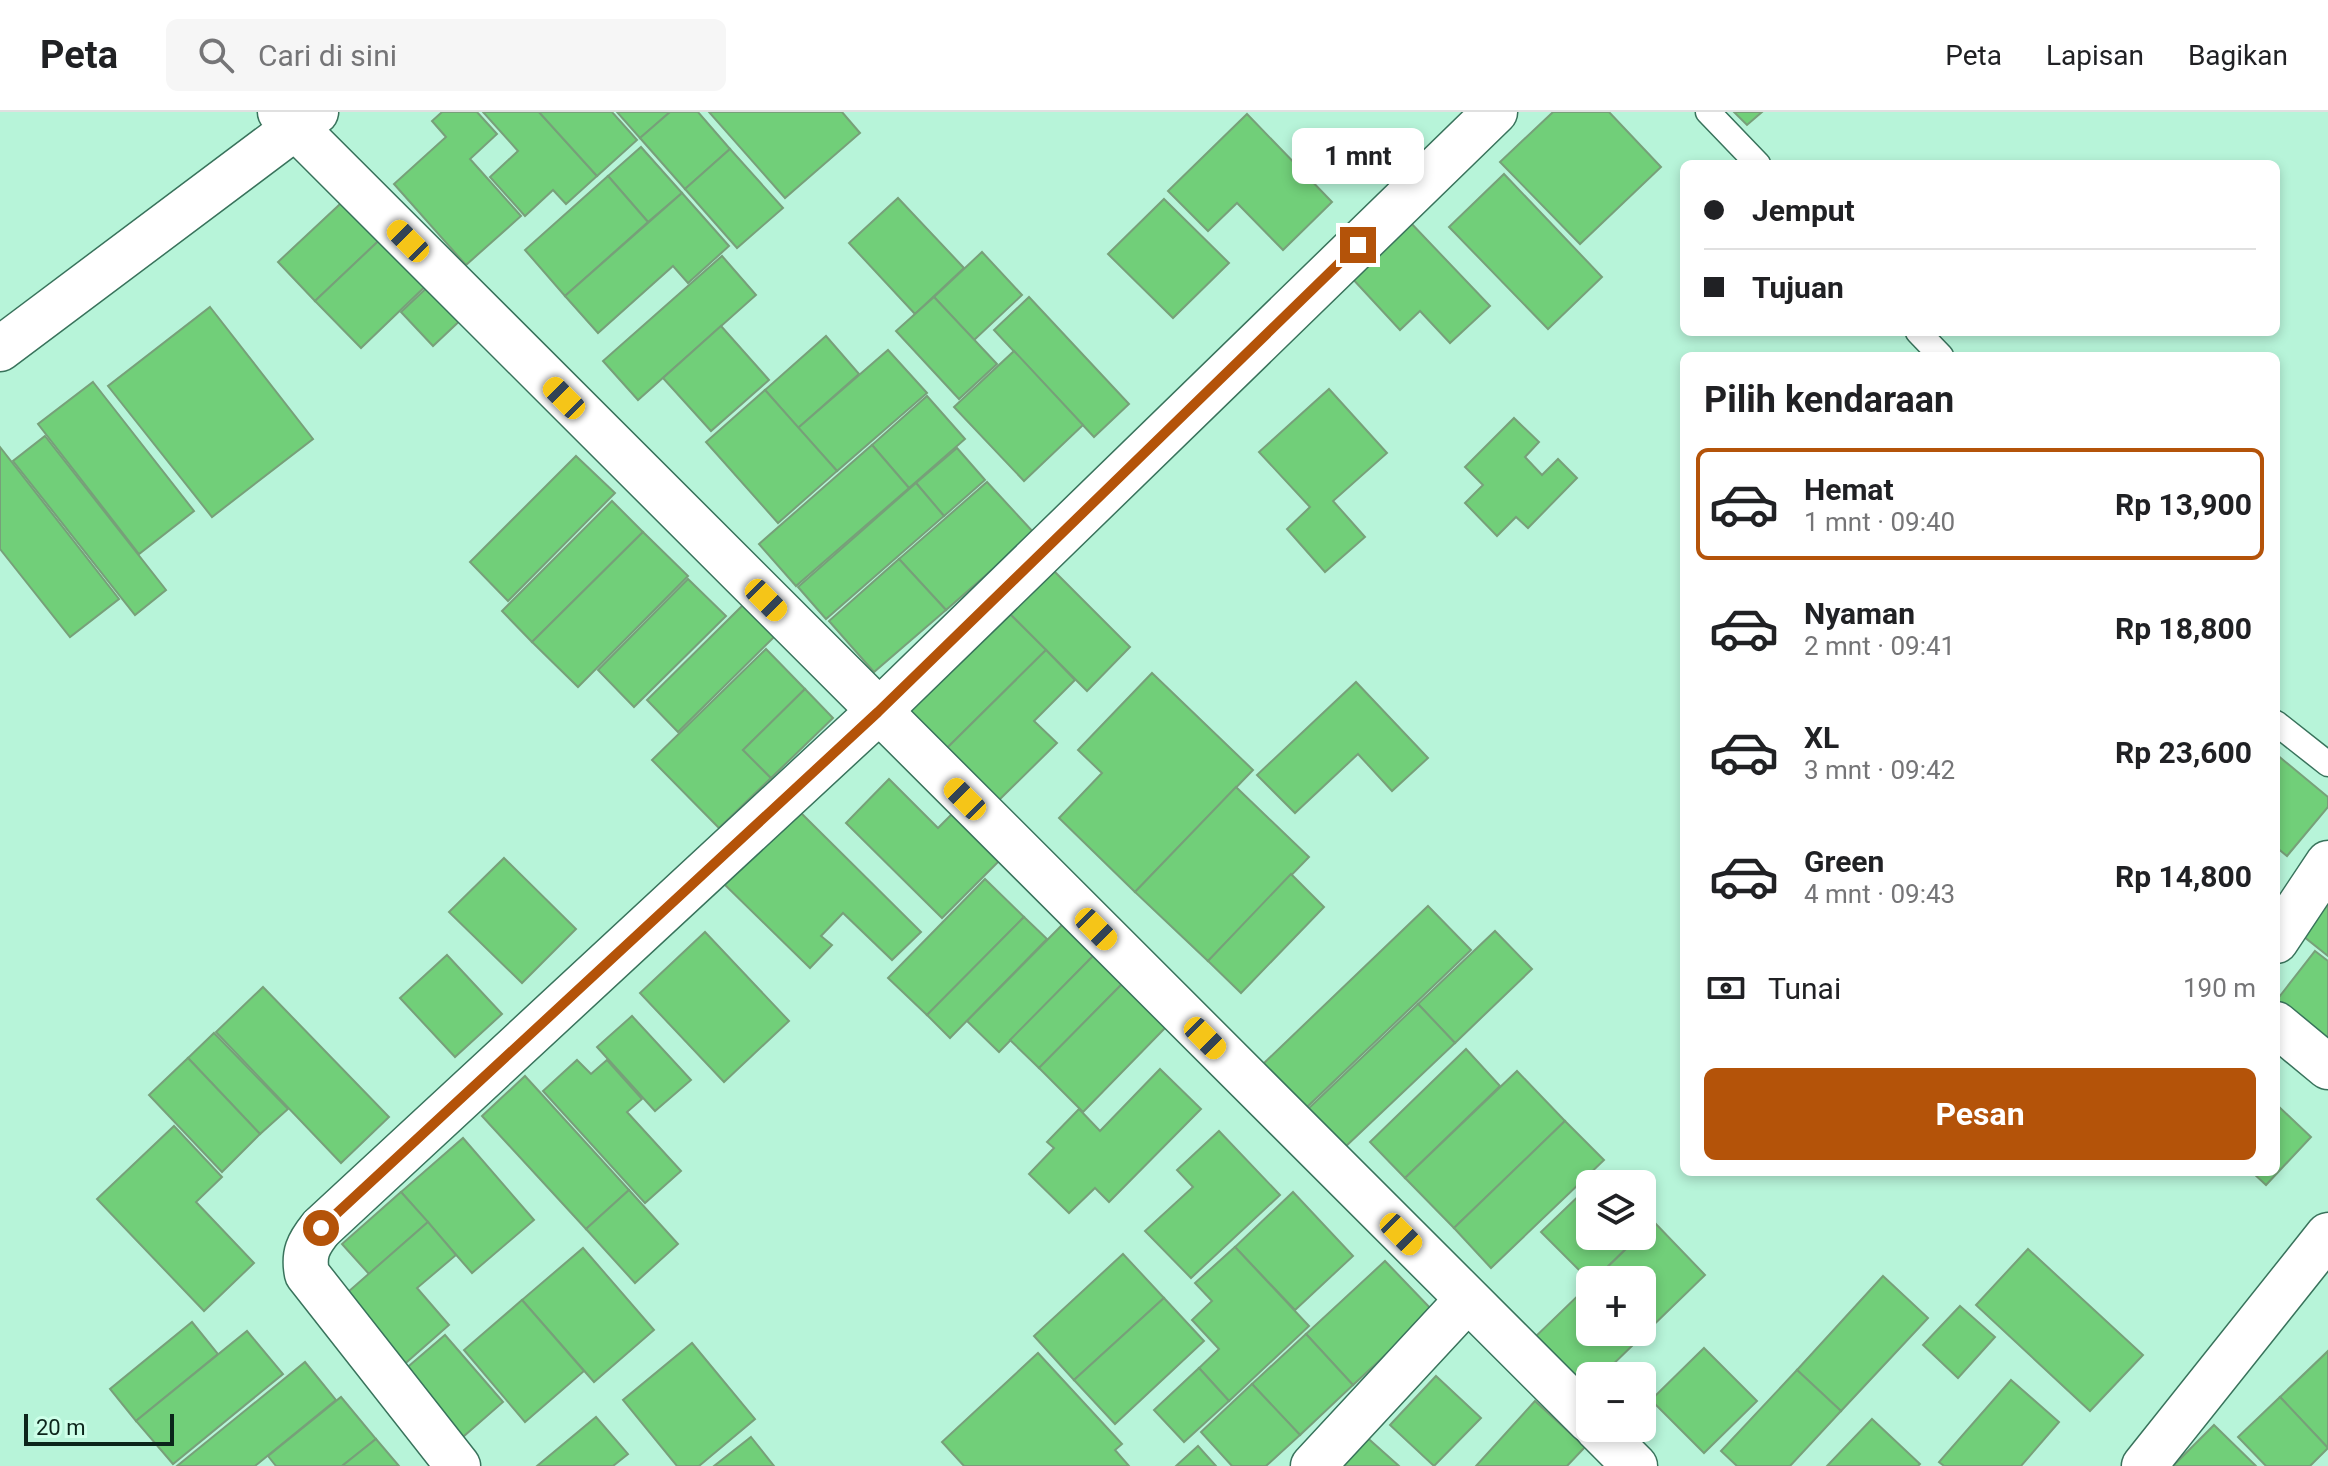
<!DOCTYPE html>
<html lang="id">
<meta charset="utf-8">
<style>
body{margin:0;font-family:Roboto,sans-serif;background:#f6f6f6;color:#202124;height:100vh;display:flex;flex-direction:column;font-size:30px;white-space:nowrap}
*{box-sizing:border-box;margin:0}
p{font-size:26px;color:#757577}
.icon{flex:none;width:44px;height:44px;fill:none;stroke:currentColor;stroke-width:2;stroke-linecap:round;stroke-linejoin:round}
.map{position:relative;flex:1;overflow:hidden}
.side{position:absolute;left:1680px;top:240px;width:600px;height:824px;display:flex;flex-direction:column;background:#fff;border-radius:12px;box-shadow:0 4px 12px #0003}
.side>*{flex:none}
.hud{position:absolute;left:1680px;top:48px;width:600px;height:176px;border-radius:12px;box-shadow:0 4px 12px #0003;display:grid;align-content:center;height:176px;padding:0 24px;background:#fff}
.controls{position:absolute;left:1576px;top:1058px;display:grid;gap:16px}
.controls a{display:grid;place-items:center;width:80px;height:80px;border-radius:12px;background:#fff;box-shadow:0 4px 12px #0003;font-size:40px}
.scale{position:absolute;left:24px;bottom:20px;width:150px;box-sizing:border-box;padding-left:8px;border:4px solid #0c251b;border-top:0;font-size:22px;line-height:28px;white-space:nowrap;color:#0c251b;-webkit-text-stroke:6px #ceffe9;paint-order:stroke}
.end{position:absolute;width:36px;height:36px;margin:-18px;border:10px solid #b45309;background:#fff;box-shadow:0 0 0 4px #fff}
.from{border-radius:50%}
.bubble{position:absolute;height:56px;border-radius:12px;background:#fff;box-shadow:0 4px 12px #0003;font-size:26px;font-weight:700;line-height:56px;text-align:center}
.car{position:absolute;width:24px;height:48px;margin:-24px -12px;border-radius:10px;box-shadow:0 0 6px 2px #0007;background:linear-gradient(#f5c518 24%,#345 0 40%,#f5c518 0 76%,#345 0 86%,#f5c518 0)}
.hud b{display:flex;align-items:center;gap:28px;height:76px;font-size:30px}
.hud b+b{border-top:2px solid #e0e0e0}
.hud i{width:20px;height:20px;background:#202124}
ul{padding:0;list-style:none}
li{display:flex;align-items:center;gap:24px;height:112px;margin:0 16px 12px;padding:0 8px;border:4px solid transparent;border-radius:12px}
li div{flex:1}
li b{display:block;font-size:30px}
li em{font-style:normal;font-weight:700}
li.on{border-color:#b45309}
li>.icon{width:72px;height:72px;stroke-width:1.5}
h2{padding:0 24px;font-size:36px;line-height:96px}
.pay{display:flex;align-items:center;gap:20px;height:88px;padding:0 24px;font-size:30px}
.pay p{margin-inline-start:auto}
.primary-button{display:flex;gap:16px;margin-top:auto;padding:16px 24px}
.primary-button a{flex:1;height:92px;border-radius:12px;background:#b45309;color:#fff;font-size:32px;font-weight:700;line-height:92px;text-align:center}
header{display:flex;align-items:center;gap:48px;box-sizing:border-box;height:112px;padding:0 40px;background:#fff;border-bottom:2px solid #e0e0e0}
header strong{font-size:38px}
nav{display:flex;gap:44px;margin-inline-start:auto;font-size:28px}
.search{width:560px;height:72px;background:#f6f6f6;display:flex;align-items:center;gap:20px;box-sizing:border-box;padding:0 28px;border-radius:12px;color:#757577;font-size:30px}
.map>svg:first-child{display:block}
</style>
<header>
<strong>Peta</strong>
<div class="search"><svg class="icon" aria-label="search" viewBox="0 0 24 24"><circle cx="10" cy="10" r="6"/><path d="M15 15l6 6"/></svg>Cari di sini</div>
<nav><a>Peta</a><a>Lapisan</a><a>Bagikan</a></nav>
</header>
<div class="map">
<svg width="2328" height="1354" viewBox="0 0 2328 1354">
<rect width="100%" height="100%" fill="#b7f4d9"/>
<!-- building -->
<g fill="#71cf79" stroke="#77a079" stroke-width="2">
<polygon points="442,0 477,0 497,22 470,47 521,104 466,153 394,72 446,25 432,9"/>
<polygon points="483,0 539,0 597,64 566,92 553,78 525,104 490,65 518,39"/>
<polygon points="539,0 612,0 637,28 597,64"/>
<polygon points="617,0 670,0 640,26"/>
<polygon points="670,0 698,0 730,37 685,77 640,26"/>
<polygon points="709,0 842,0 860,21 785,86"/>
<polygon points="1553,0 1609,0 1661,55 1580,132 1500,50"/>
<polygon points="1734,0 1762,0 1747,13"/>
<polygon points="1247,2 1332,90 1283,138 1237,91 1208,119 1168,79"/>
<polygon points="641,35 682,81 648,110 608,64"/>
<polygon points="730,37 783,96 737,136 685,77"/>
<polygon points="1504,62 1602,165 1548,217 1449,115"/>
<polygon points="608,64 648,110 565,184 525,138"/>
<polygon points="353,80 390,118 315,189 278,150"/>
<polygon points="682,81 729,134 688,171 673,154 598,221 565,184"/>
<polygon points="898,86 964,156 915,202 849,131"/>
<polygon points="1164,87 1229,151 1173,206 1108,142"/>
<polygon points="1409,109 1490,194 1450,231 1420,199 1400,218 1350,164"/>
<polygon points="390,118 434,166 361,236 315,189"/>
<polygon points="982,140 1022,183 974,228 934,185"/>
<polygon points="722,144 756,183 638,288 603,249"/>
<polygon points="434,169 466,203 433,234 401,200"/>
<polygon points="934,185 997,252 959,287 896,219"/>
<polygon points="1029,185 1129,292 1094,325 994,218"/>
<polygon points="210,195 313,327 212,405 108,274"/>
<polygon points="721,214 769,268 711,319 663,266"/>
<polygon points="826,224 859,262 798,316 765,278"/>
<polygon points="888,238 927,281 837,359 798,316"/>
<polygon points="1014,239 1083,313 1024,369 954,295"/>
<polygon points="93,270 194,399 139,442 38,312"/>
<polygon points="1329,277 1387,341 1333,389 1365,425 1325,460 1287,417 1310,395 1259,340"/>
<polygon points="765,278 837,359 778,411 706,330"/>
<polygon points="927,284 965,327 909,376 872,333"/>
<polygon points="1514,306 1539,330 1525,345 1542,363 1558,347 1577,366 1528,416 1516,405 1497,424 1465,391 1483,373 1465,355"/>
<polygon points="45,324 166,478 135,503 13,349"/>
<polygon points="872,333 909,376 796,474 759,432"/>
<polygon points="0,335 119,487 70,525 0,437"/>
<polygon points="957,336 985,368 944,404 916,371"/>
<polygon points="576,344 615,381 508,489 470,450"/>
<polygon points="987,370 1034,421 946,498 899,447"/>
<polygon points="916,371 944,404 826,507 798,475"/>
<polygon points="612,389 643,420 532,530 502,499"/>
<polygon points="643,420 688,464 578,575 532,530"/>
<polygon points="899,447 946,498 874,560 829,509"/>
<polygon points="1048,453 1130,535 1087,579 1004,496"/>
<polygon points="688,467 726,504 634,595 598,558"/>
<polygon points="743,493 774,525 678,620 647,588"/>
<polygon points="1004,496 1046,538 946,637 904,595"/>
<polygon points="766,537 805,577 743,638 771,666 719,716 652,648"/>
<polygon points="1046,538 1075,568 1034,609 1057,631 998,689 946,637"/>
<polygon points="1152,561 1253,658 1135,780 1059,706 1102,661 1078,638"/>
<polygon points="1356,570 1428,646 1392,679 1358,642 1295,701 1257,663"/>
<polygon points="805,577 833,606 771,666 743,638"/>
<polygon points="2276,642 2328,685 2328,695 2287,744 2276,735"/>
<polygon points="889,667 938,716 954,700 1001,747 942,806 846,711"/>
<polygon points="1236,675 1309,745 1208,849 1135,780"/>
<polygon points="796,696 921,820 892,848 843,801 821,824 832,833 810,856 722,770"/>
<polygon points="504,746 576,817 522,871 449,800"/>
<polygon points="1291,762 1324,795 1241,881 1208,849"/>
<polygon points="985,767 1024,805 927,903 888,866"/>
<polygon points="2328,792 2328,844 2303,824"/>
<polygon points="1428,794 1471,838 1306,996 1263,952"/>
<polygon points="1024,805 1047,827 950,926 927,903"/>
<polygon points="1062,813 1093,844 999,940 967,909"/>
<polygon points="1495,819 1532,857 1455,931 1418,892"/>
<polygon points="705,820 789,909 724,970 640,881"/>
<polygon points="2315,839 2328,849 2328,938 2276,897 2276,889"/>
<polygon points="447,843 502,902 455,945 400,886"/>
<polygon points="1093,844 1122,872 1039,956 1010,928"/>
<polygon points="1122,872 1166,915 1083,1000 1039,956"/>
<polygon points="263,875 389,1005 341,1051 216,920"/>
<polygon points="1418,892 1455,931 1344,1036 1307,998"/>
<polygon points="632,904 691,968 655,999 597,935"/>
<polygon points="214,921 288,997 260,1022 188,946"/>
<polygon points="1466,937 1500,974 1405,1066 1370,1030"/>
<polygon points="188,946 260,1022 222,1060 149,983"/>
<polygon points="577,948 591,962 607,948 642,987 627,1000 681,1059 645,1091 543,979"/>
<polygon points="1160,957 1201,997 1109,1090 1095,1076 1069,1101 1029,1062 1054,1036 1047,1030 1079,997 1100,1019"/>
<polygon points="1517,959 1565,1009 1454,1116 1405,1066"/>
<polygon points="525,964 629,1078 586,1117 482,1004"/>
<polygon points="2276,992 2311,1025 2266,1073 2252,1060 2276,1060"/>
<polygon points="1565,1009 1604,1048 1491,1156 1454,1116"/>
<polygon points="174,1014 222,1065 196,1090 254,1151 204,1199 97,1087"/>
<polygon points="1219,1019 1280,1083 1191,1166 1145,1119 1193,1075 1177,1058"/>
<polygon points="463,1026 534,1108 472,1161 401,1080"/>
<polygon points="1590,1073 1590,1124 1639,1124 1594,1168 1590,1169 1541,1120"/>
<polygon points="629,1078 678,1132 635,1171 586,1117"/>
<polygon points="401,1080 428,1110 369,1162 342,1132"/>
<polygon points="1293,1080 1353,1144 1295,1198 1235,1135"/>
<polygon points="428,1110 456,1143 417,1176 449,1213 400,1256 340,1187"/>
<polygon points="1654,1110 1705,1163 1601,1264 1590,1264 1590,1274 1583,1281 1532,1228 1590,1172 1590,1220 1642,1220 1642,1168 1594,1168"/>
<polygon points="1235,1135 1309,1214 1229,1289 1199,1256 1219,1237 1192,1208 1212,1189 1195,1171"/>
<polygon points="583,1136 654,1218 594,1270 522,1188"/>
<polygon points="2028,1137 2143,1243 2090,1299 1976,1193"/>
<polygon points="1123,1142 1164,1186 1074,1268 1034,1224"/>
<polygon points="1385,1149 1433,1199 1353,1273 1306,1222"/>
<polygon points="1883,1164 1928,1206 1841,1299 1797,1258"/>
<polygon points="1164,1186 1204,1229 1115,1312 1074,1268"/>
<polygon points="522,1188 584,1259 525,1310 464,1238"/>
<polygon points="1960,1194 1995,1225 1958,1266 1923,1233"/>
<polygon points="192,1210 218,1242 136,1309 110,1277"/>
<polygon points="247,1219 283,1262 173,1352 136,1309"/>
<polygon points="1306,1222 1353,1273 1300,1323 1252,1272"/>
<polygon points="445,1223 503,1290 456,1331 396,1265"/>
<polygon points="692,1231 755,1307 699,1354 677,1354 623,1288"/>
<polygon points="1704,1236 1757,1289 1704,1341 1651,1288"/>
<polygon points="2328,1239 2328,1336 2280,1285"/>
<polygon points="1038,1241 1122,1332 1115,1338 1129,1354 964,1354 942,1330"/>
<polygon points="305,1250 336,1288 255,1354 177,1354"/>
<polygon points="1199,1256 1229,1289 1184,1330 1154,1298"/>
<polygon points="1797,1258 1841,1299 1790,1354 1737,1354 1721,1339"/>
<polygon points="1436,1264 1481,1306 1434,1354 1390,1313"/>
<polygon points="2011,1268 2059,1310 2021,1354 1944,1354 1939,1350"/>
<polygon points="1252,1272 1300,1323 1266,1354 1232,1354 1201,1320"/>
<polygon points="341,1285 376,1327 342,1354 276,1354 268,1344"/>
<polygon points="2280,1285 2328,1336 2310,1354 2266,1354 2238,1325"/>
<polygon points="1535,1289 1585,1335 1567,1354 1476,1354"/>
<polygon points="596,1305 628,1342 613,1354 537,1354"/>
<polygon points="1872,1307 1920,1352 1918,1354 1827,1354"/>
<polygon points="2214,1313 2256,1354 2173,1354"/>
<polygon points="1362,1321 1399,1354 1332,1354"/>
<polygon points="751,1325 774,1354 714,1354"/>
<polygon points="376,1327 399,1354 342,1354"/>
<polygon points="1198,1334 1216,1354 1176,1354"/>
</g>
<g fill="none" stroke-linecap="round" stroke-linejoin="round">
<!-- service casing -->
<g stroke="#39735c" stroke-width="27">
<g id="service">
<polyline points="1708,0 1758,52"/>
<polyline points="1918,220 1941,244"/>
<polyline points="2276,611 2328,652"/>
</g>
</g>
<!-- minor casing -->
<g stroke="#39735c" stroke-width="47">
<g id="minor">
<polyline points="280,0 1590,1309"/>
<polyline points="2276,829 2328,751"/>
<polyline points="2276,912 2328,955"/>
<polyline points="1597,1316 1635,1354"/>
<path d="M 458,1354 L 307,1162 C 303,1142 308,1132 321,1116 L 878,600 L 1495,0"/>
<polyline points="1313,1354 1467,1188"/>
<polyline points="2144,1354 2328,1123"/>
</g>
</g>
<!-- secondary casing -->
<g stroke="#39735c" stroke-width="47">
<polyline id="secondary" points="0,237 316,0"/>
</g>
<!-- service -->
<use href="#service" stroke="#fff" stroke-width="24"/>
<!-- minor -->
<use href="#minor" stroke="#fff" stroke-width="44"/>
<!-- secondary -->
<use href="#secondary" stroke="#fff" stroke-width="44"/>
</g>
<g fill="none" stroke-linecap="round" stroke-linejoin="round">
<!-- route -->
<polyline stroke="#b45309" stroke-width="10" points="321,1116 878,600 1358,133"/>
</g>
</svg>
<div class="controls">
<a><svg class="icon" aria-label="layers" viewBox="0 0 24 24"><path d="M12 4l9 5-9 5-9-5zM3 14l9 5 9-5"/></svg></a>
<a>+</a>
<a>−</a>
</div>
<div class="scale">20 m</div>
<i class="end from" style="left:321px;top:1116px"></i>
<i class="end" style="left:1358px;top:133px"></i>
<div class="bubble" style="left:1292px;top:16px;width:132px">1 mnt</div>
<i class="car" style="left:408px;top:129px;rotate:315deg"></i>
<i class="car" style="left:564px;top:286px;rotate:315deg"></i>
<i class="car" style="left:766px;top:488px;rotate:135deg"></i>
<i class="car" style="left:965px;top:687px;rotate:315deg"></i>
<i class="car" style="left:1096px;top:817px;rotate:135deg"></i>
<i class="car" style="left:1205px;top:926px;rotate:135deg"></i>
<i class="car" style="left:1401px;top:1122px;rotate:135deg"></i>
<div class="hud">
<b><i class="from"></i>Jemput</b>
<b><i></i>Tujuan</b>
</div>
<section class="side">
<h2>Pilih kendaraan</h2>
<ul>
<li class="on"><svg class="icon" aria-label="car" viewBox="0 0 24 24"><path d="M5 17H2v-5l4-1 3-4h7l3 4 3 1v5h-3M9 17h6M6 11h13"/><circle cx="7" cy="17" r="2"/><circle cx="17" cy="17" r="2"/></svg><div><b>Hemat</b><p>1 mnt · 09:40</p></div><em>Rp 13,900</em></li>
<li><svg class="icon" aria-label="car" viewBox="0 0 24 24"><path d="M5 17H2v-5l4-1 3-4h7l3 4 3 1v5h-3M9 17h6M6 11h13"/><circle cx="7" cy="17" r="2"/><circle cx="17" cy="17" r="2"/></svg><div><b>Nyaman</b><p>2 mnt · 09:41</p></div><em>Rp 18,800</em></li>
<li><svg class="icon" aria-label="car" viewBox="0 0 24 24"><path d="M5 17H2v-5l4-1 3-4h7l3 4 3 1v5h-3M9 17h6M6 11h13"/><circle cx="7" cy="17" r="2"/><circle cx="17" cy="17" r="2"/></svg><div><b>XL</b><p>3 mnt · 09:42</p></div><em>Rp 23,600</em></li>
<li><svg class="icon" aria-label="car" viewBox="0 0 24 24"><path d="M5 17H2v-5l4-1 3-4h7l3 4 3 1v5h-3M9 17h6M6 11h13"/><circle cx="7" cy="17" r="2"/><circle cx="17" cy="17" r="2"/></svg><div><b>Green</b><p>4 mnt · 09:43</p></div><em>Rp 14,800</em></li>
</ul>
<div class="pay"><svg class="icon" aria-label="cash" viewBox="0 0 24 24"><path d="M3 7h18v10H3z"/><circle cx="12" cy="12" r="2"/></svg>Tunai<p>190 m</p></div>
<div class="primary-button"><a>Pesan</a></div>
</section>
</div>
